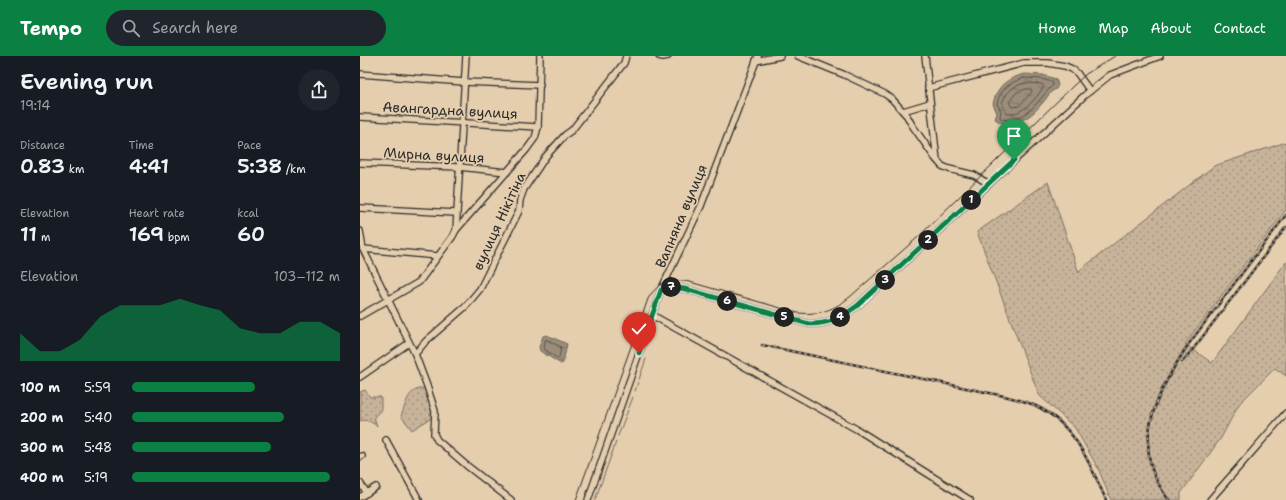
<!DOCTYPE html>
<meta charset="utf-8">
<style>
body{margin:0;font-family:"Shantell Sans",sans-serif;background:#20242c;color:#f1f3f6;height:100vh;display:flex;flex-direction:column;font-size:15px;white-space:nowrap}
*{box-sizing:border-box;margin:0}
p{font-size:13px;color:#9ea1a6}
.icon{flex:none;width:22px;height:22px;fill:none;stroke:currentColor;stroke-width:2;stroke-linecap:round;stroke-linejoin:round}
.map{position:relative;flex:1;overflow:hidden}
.sheet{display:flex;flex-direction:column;background:#171b24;width:360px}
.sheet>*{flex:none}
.pin{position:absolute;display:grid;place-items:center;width:34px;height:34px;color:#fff;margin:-41px -17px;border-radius:50% 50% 50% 0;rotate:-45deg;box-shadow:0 0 4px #0007}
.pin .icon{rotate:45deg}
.km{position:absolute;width:20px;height:20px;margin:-10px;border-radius:50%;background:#222;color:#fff;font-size:11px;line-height:20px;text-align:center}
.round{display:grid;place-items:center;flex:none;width:42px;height:42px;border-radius:21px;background:#20242c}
.overview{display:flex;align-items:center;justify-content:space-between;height:68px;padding:0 20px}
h1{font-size:22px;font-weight:600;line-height:30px}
.figures{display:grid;grid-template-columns:repeat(3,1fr);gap:6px;height:68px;padding:4px 20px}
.figures div{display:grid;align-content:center}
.figures b{font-size:20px;font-weight:600}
.figures small{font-size:11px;font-weight:400}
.figures p{font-size:11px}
.chart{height:112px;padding:8px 20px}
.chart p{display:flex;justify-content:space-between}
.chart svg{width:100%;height:72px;margin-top:4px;fill:#0b8043;opacity:.7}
ul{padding:0 20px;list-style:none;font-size:13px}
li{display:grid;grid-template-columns:64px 48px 1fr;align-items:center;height:30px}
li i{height:10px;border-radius:5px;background:#0b8043}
header{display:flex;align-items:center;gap:24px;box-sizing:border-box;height:56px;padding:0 20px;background:#0b8043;color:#fff}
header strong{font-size:19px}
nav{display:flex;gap:22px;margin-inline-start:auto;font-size:14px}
.search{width:280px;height:36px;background:#20242c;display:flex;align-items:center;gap:10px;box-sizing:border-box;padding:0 14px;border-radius:22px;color:#9ea1a6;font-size:15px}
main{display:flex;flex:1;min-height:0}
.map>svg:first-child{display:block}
.grass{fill:url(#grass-dots);stroke:#796f62}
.water{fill:url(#water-ripples);stroke:#6e665a}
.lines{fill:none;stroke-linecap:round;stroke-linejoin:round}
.shore{stroke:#58524b;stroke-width:1}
.stream{stroke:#6e665a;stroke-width:1}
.minor-casing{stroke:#2b2b2b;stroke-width:8}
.minor{stroke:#e5ceae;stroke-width:5.5}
.tram{stroke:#2b2b2b;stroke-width:1}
.rail-casing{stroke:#2b2b2b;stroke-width:2.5}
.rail{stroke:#e5ceae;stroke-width:1;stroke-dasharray:3;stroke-linecap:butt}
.route-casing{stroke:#fff;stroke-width:8}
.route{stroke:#0b8043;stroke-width:5}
.labels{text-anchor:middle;stroke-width:3.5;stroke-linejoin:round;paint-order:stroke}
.street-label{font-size:14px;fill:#2b2b2b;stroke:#e5ceae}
</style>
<header>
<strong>Tempo</strong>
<div class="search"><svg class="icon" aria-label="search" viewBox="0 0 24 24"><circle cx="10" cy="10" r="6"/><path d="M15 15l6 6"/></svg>Search here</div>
<nav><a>Home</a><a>Map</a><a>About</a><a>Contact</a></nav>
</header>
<main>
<section class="sheet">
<div class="overview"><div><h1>Evening run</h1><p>19:14</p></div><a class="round"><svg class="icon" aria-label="share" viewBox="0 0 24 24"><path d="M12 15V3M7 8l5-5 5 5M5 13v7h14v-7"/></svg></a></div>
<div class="figures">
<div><p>Distance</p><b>0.83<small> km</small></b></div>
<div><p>Time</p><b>4:41</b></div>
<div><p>Pace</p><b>5:38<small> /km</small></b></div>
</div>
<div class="figures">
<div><p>Elevation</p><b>11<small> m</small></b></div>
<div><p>Heart rate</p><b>169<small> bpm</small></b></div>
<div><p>kcal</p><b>60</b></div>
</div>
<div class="chart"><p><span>Elevation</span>103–112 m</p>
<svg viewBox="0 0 160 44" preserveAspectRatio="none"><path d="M0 44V27L10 38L20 38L30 31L40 17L50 10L60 10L70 10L80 6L90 10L100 13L110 24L120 27L130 27L140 20L150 20L160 27V44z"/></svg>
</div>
<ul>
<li><b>100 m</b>5:59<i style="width:59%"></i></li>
<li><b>200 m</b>5:40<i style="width:73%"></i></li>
<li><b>300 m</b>5:48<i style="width:67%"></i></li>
<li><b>400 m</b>5:19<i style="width:95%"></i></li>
</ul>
</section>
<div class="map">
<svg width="926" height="444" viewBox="0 0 926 444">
<defs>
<pattern id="grass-dots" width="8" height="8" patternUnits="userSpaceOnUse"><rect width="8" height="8" fill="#c7b399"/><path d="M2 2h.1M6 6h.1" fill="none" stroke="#a2927d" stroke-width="1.8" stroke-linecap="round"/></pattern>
<pattern id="water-ripples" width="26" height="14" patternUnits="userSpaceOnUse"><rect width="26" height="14" fill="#9b8d7a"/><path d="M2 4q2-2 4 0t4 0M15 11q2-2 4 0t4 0" fill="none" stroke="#7f7364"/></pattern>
</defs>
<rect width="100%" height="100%" fill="#e5ceae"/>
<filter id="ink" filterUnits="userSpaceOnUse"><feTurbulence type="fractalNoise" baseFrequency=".025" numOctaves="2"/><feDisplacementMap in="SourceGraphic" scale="8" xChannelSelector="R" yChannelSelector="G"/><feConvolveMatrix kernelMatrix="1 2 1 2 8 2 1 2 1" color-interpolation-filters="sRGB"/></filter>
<g filter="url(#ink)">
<g class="grass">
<polygon points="926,86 926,154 825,288 852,307 926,206 926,320 915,312 879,348 861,382 821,437 821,444 751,444 738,412 715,372 679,339 617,176 688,126 719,217 720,214 854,110"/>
<path d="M65,332L73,361L52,374L41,360C47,346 47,333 65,332Z"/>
<path d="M5,334L10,341H21V354L14,361L17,370C11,366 7,363 0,365V336Z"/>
</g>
<g class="water">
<path d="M664,18L683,19L696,23L698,29L696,33C691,35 689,39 685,44C676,55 668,64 653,67C646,68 641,68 635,63L637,57L633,48C637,30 646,23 664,18Z"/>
<polygon points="187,279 207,288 203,307 201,308 180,295 179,291 183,280"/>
</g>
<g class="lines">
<g class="shore">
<path d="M664,22L682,23L692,26L693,29C678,43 667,68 641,63L640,61L641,55L637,48C640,33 650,26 664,22Z"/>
<path d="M665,27L682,28L684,30C675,44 664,58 647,58L642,47C647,35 653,30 665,27Z"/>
<polygon points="666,33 671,33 672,36 659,50 652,51 649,46 656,37"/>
<polygon points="187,284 201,291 199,302 197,302 184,293 185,285"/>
</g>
<g class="stream">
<polyline points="275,335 286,303"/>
<polyline points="258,380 273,341"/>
<polyline points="235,444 256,386"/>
</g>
<g class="minor-casing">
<g id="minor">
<polyline points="299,0 303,1 308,0"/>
<polyline points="438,0 485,19 525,38 532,43 547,60 552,69 575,102 582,110 589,113 614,119 629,128"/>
<polyline points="565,0 577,104"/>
<polyline points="396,5 420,0"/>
<polyline points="0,18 104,26 180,29"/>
<polyline points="568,32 664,7 688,7 705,10 712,13 717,17 730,35"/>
<polyline points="543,55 570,47"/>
<polyline points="0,61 178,71"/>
<polyline points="0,107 99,111 147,116"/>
<polyline points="0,152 96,157"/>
<polyline points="96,174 167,93 175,82 178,71 180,0"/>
<polyline points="0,175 3,193 55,298 67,330 75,355 74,378 77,384 106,409 151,444"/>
<polyline points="3,193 78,200"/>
<path d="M301,234L312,231L325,233L449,268C470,268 480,262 497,250L725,39L750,19L800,0"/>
<polyline points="292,259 498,374 610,444"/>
<polyline points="0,260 59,226 93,180 96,174 106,0"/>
<polyline points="55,298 66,285 105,251 120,233 159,155 160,144 164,133 186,100 205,79 212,74 264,7 266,0"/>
<polyline points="0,321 49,287"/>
<polyline points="26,384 59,444"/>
<polyline points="0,401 2,400"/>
<polyline points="0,427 7,437"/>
<polyline points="0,441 16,431"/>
<polyline points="228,444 301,234 341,150 398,0"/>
<polyline points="850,444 926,357"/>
</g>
</g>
<use href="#minor" class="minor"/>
<path class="tram" d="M216,444L288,243C298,225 312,223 330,226L438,257C460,259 474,254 491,240L557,182L714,29L726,18L755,0"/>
<g class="rail-casing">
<g id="rail">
<path d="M402,289L644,340C655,343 666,345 676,350C715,368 730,408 746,444"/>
<polyline points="822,306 834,292 926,171"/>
<path d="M809,444C803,437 799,429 795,421C775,375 803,327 828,289L926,159"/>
</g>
</g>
<use href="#rail" class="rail"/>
</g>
</g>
<g class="lines" filter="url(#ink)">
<g class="route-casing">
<path id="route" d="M279,297L301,234L312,231L325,233L449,268C470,268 480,262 497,250L654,104"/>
</g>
<use href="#route" class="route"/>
</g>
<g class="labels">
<g class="street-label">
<text transform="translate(90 54) rotate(3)" y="5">Авангардна вулиця</text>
<text transform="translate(74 99) rotate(3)" y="5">Мирна вулиця</text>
<text transform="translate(321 160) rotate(-67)" y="5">Вапняна вулиця</text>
<text transform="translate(139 165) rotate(-65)" y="5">вулиця Нікітіна</text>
</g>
</g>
</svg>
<div class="pin" style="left:654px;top:104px;background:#1e9e55"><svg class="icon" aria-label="arrive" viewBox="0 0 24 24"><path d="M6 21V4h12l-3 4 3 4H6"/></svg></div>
<div class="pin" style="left:279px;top:297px;background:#d93025"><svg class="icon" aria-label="check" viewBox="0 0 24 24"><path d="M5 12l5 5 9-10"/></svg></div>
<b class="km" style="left:611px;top:144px">1</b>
<b class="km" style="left:568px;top:184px">2</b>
<b class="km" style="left:525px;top:224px">3</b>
<b class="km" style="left:480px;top:261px">4</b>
<b class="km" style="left:424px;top:261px">5</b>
<b class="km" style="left:367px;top:245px">6</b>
<b class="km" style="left:311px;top:231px">7</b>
</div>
</main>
